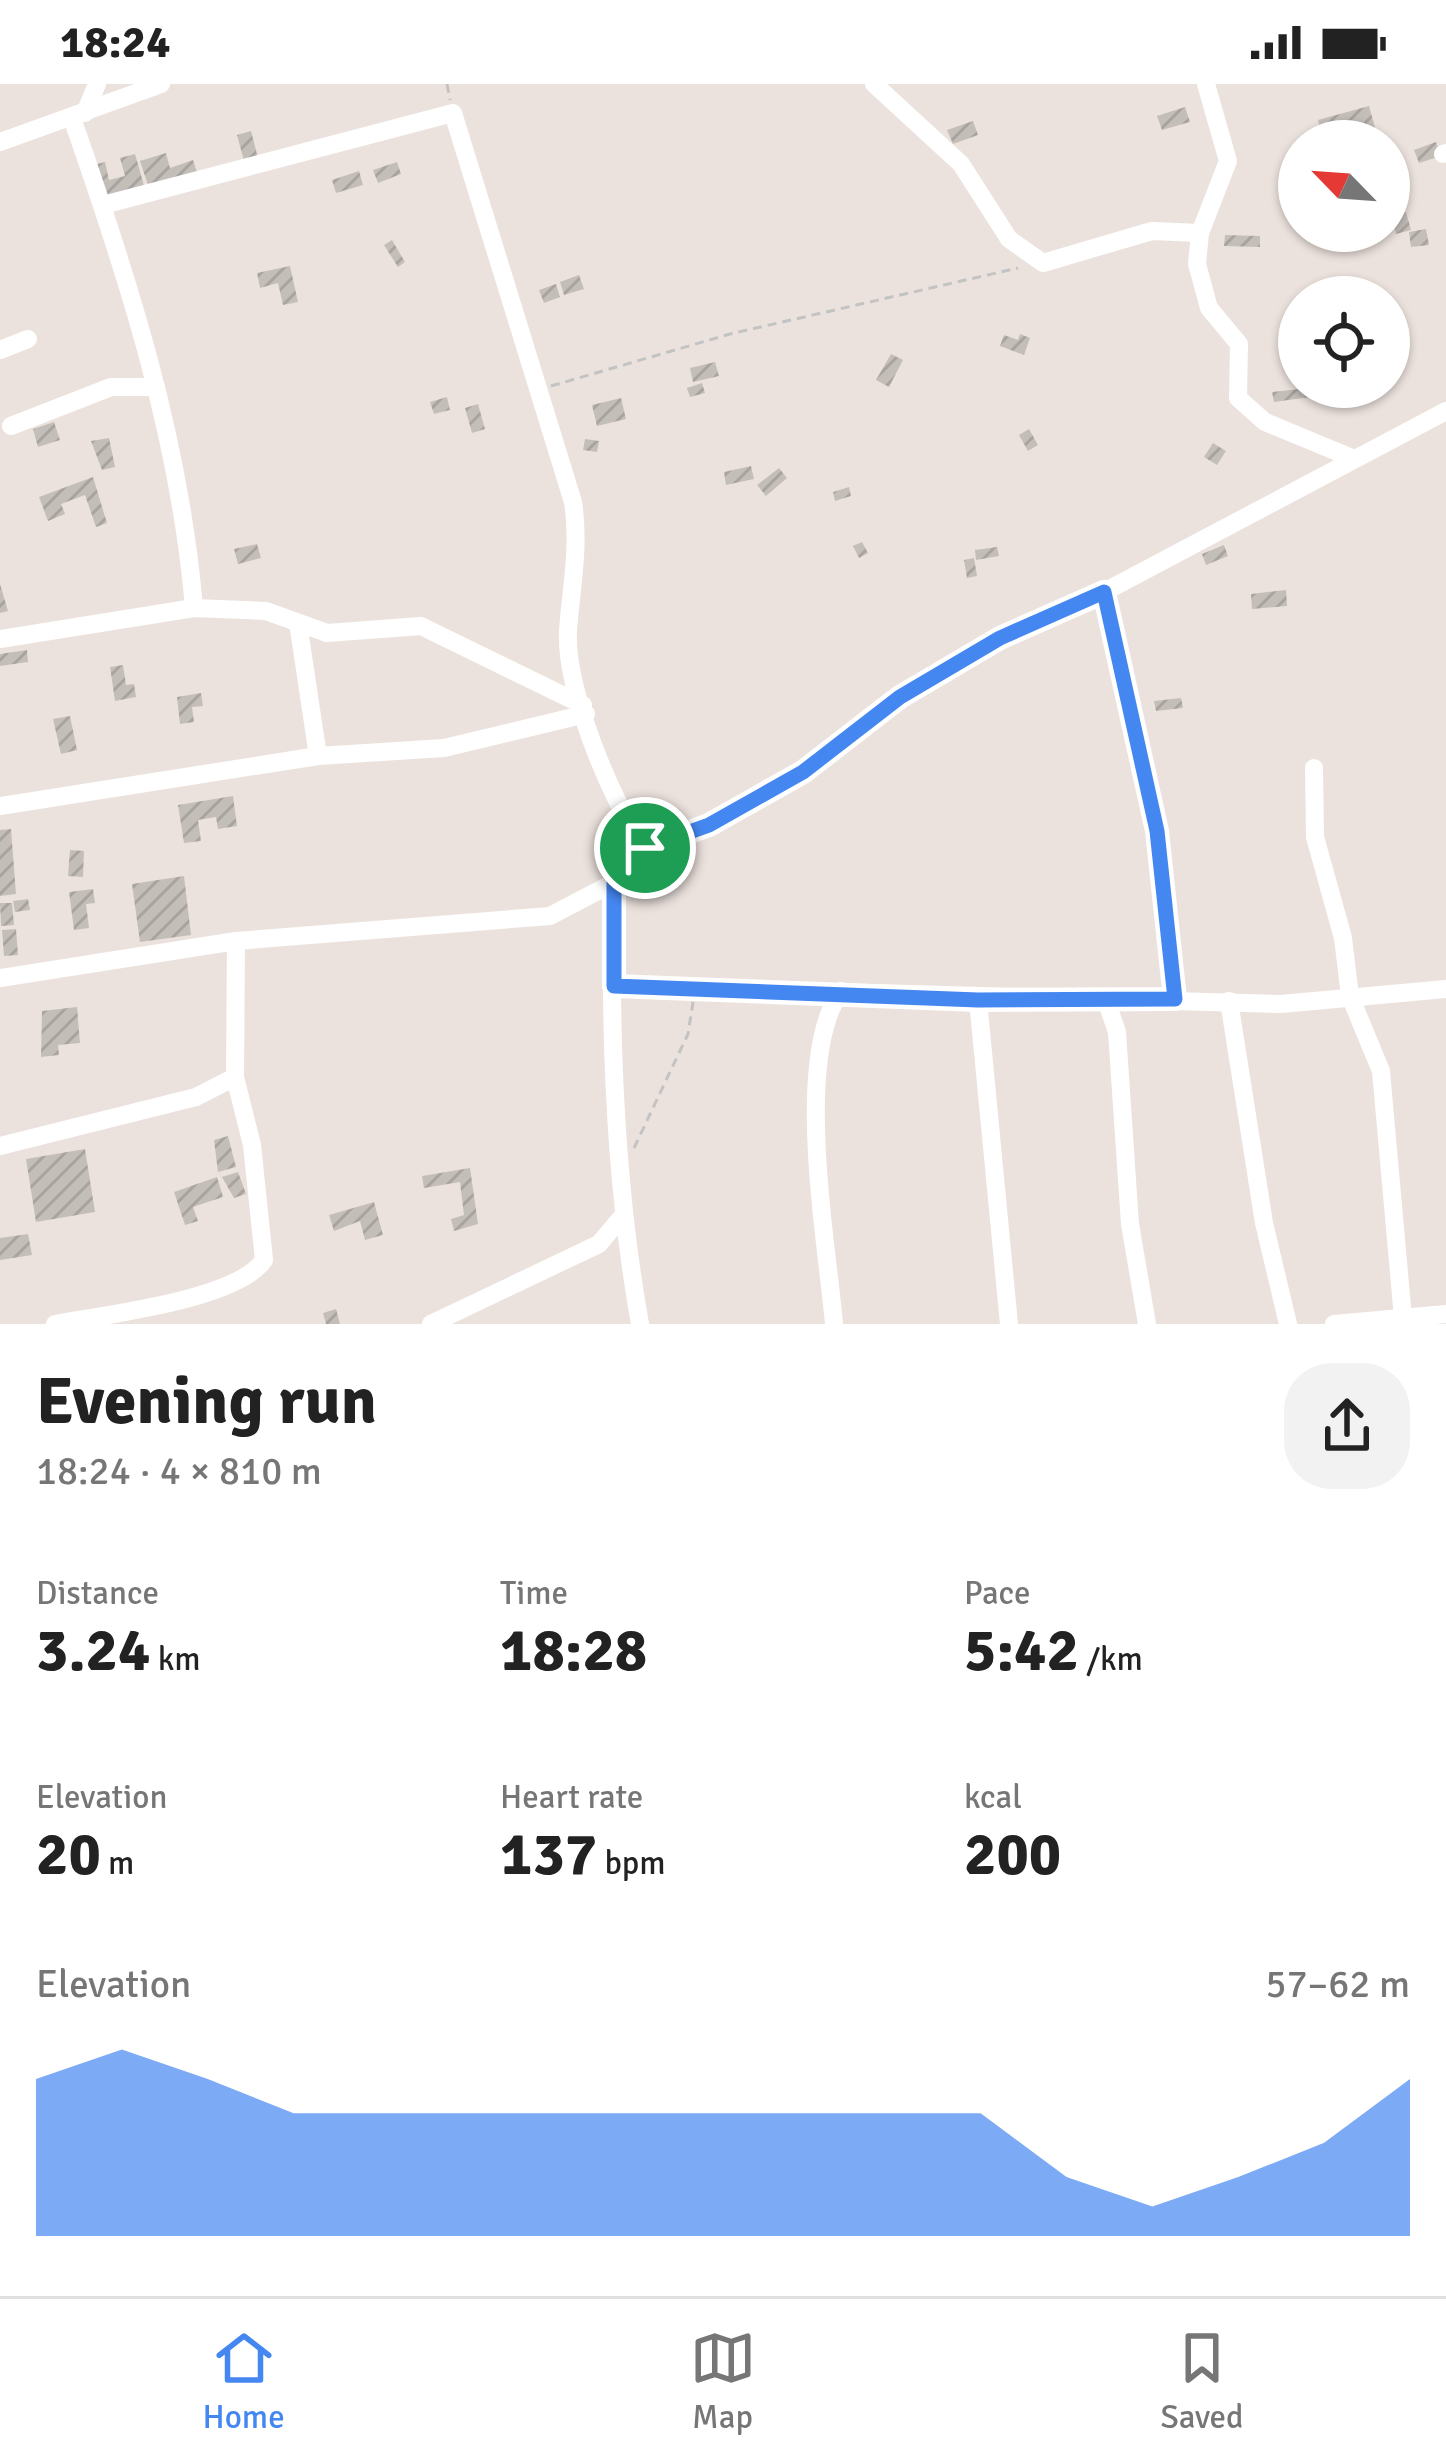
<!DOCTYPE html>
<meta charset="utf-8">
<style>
body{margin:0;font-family:Signika,sans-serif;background:#f2f2f2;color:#222;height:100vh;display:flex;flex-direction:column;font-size:45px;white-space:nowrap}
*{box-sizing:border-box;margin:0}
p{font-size:39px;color:#767676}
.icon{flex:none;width:66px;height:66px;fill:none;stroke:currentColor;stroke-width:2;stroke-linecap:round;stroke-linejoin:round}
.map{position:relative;height:1240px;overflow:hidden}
.drawer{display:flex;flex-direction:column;background:#fff;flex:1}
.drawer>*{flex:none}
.needle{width:78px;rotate:295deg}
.tools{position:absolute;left:1278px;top:36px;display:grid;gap:24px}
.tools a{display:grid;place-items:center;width:132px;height:132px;border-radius:50%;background:#fff;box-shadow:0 3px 9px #0004;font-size:60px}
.pin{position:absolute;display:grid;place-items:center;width:102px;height:102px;color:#fff;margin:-51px;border:6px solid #fff;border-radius:50%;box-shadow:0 3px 12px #0007}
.round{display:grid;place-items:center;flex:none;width:126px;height:126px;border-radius:48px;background:#f2f2f2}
.overview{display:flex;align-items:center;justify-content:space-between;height:204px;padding:0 36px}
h1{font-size:66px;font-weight:800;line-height:90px}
.figures{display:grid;grid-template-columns:repeat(3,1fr);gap:18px;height:204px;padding:12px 36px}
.figures div{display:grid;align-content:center}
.figures b{font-size:60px;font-weight:800}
.figures small{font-size:33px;font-weight:400}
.figures p{font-size:33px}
.chart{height:336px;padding:24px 36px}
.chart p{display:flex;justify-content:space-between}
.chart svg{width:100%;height:216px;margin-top:12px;fill:#4587f1;opacity:.7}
.status{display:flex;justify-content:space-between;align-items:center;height:84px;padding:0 60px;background:#fff;direction:ltr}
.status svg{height:33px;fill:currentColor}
.tabs{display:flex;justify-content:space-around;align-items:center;height:168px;border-top:3px solid #e0e0e0;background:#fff;font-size:33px;color:#767676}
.tabs a{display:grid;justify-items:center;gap:6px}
.tabs .selected{color:#4587f1}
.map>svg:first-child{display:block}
.building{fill:url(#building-hatch)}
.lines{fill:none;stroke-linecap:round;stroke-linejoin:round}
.path{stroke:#c3c3c3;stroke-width:3;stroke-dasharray:9 6;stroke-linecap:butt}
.minor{stroke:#fff;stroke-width:18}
.route-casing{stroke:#fff;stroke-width:24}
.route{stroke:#4587f1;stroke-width:15}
</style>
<div class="status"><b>18:24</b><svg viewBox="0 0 49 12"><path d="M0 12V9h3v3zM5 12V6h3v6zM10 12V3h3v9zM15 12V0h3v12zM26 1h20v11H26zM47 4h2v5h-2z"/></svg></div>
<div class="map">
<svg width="1446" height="1240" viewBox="0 0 1446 1240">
<defs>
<pattern id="building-hatch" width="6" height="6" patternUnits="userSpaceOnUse" patternTransform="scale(3)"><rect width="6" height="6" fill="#c4beb9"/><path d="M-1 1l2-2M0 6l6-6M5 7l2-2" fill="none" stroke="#a9a39f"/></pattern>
</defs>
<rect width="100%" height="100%" fill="#ece2dd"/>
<g class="building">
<polygon points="1369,22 1376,47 1361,51 1358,39 1321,49 1318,36"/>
<polygon points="1185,23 1190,38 1162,46 1157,32"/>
<polygon points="973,37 978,51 953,60 947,46"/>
<polygon points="251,47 258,74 244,77 237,51"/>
<polygon points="1436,58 1441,72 1419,79 1414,66"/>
<polygon points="166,69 170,84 193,76 198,91 150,107 140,77"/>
<polygon points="135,70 145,105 102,116 93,81 105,78 109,96 125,92 120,74"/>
<polygon points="397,78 401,90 378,99 373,86"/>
<polygon points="359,87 363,101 336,109 332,96"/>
<polygon points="1406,128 1411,146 1396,150 1392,131"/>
<polygon points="1426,145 1429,161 1411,163 1409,148"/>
<polygon points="1225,151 1260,152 1260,163 1224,162"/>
<polygon points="392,156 405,178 398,183 384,161"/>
<polygon points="290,182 298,218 283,221 278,199 260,204 257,189"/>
<polygon points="579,191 584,205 564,211 560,198"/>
<polygon points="556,200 560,213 544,219 539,206"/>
<polygon points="1020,250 1030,254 1024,271 1000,262 1004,251 1018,256"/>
<polygon points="891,270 903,276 889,303 876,296"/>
<polygon points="715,278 719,292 693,298 690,284"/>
<polygon points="702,299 705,309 690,313 687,304"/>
<polygon points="1340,303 1368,303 1368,304 1343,312"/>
<polygon points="1309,304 1310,313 1274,318 1272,308"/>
<polygon points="447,313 450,326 434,330 430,318"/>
<polygon points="621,314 626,335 597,342 592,321"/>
<polygon points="478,320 485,345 472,349 465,324"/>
<polygon points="54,338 60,356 38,363 33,345"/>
<polygon points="1029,345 1038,361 1028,367 1019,351"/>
<polygon points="109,354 115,383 102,386 91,357"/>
<polygon points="585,355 599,357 597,368 583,366"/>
<polygon points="1213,359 1226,367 1217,381 1204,373"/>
<polygon points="751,382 754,395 726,401 724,388"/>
<polygon points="779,384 787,394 766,412 757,401"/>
<polygon points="93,393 107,439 96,443 85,411 61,420 65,430 48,437 39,413"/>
<polygon points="849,403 851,412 835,417 833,408"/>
<polygon points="862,458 868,469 859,474 853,462"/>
<polygon points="257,460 261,474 238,480 234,465"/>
<polygon points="1224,461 1228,472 1206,481 1202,470"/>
<polygon points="997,463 999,472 976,476 975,466"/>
<polygon points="974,474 977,492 967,494 964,476"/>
<polygon points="0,500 8,527 0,529"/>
<polygon points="1286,506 1287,522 1252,525 1251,510"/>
<polygon points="27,566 28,578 0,582 0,570"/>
<polygon points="123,581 126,601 134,600 136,613 115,617 110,583"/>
<polygon points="201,609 203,622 192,623 194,638 180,640 177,613"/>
<polygon points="1181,614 1183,624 1156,627 1154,617"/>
<polygon points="70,632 77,666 61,670 53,635"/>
<polygon points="233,712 237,742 218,745 216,733 198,736 201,757 184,759 178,721"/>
<polygon points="11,745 16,810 0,812 0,746"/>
<polygon points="70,766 84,767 83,793 68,792"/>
<polygon points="184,792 191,851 140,858 132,800"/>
<polygon points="93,805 95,819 86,820 89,844 74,846 69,808"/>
<polygon points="28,815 30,826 15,828 13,817"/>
<polygon points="0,819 12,819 14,841 1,842"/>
<polygon points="16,845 18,871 4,872 2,846"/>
<polygon points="77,923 80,959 58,961 59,971 41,973 42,927"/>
<polygon points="228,1052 236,1083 218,1088 214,1056"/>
<polygon points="85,1065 95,1128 36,1138 26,1075"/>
<polygon points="470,1084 478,1140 454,1147 451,1135 464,1131 460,1098 424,1104 422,1092"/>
<polygon points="238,1088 246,1110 234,1114 222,1093"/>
<polygon points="217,1093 223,1113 193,1123 198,1137 185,1141 174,1108"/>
<polygon points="374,1118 383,1151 365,1156 360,1137 334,1147 329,1131"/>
<polygon points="28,1150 32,1171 0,1176 0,1154"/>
<polygon points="336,1225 340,1240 326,1240 323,1229"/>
</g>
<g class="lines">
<g class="path">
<polyline points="447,0 450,16"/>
<polyline points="551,302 730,250 1018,184"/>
<polyline points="634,1064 688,950 693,918"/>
</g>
<g class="minor">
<polyline points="874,0 961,80 1009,155 1043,179 1152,147 1200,149"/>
<polyline points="1206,0 1228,77 1200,149 1197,180 1209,224 1239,260 1238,314 1265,338 1352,374"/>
<polyline points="85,29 97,0"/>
<path d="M72,34C128,194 180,355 194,524"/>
<polyline points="0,58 161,0"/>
<polyline points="1443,70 1446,69"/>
<path d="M103,121L453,29L573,418C580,463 571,503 568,547C565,605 612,719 645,765"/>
<polyline points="0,266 28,255"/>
<polyline points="11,342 111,303 156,303"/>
<polyline points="1104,508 1157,747 1175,915"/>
<polyline points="298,539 318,672"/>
<polyline points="0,555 194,524 266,527 327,549 421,542 583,621"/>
<polyline points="1314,684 1315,753 1343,854 1350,912 1381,987 1403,1234"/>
<polyline points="0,722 318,672 444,664 586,630"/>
<path d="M613,799C609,947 614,1095 640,1240"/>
<polyline points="0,894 236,857 550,832 613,799 645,765 709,741 803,688 900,613 1000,554 1104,508 1446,327"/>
<polyline points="614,902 1281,920 1446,905"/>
<polyline points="978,916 1009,1240"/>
<polyline points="1106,916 1117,948 1130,1140 1147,1240"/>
<polyline points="1229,917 1264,1139 1288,1240"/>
<polyline points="0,1062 196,1013 235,993"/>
<path d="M55,1240C103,1231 237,1216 264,1176L252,1061L235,993L236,857"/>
<polyline points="431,1240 599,1160 621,1134"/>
<path d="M834,1240C827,1158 793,974 841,907"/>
<polyline points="1334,1240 1446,1230"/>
</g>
</g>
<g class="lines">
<g class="route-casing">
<polygon id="route" points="1104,508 1157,747 1175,915 978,916 614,902 614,799 645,764 709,741 803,688 900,613 1000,554"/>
</g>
<use href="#route" class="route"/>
</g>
</svg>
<div class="tools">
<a><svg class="needle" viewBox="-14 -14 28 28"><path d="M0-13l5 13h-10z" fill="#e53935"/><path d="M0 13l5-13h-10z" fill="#767676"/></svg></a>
<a><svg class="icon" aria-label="locate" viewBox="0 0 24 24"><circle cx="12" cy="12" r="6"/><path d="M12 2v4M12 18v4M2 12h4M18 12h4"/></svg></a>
</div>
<div class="pin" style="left:645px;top:764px;background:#1e9e55"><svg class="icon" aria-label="arrive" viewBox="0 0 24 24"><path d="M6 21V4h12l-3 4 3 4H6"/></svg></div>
</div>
<section class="drawer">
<div class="overview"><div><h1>Evening run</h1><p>18:24 · 4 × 810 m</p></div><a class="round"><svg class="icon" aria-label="share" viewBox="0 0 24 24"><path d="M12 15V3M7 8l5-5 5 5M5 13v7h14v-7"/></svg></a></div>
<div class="figures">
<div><p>Distance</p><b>3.24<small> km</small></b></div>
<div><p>Time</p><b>18:28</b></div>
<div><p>Pace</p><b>5:42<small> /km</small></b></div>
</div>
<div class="figures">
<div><p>Elevation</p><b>20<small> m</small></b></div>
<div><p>Heart rate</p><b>137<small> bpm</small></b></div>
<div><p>kcal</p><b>200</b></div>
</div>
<div class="chart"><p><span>Elevation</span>57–62 m</p>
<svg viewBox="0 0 160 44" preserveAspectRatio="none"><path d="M0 44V12L10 6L20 12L30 19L40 19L50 19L60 19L70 19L80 19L90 19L100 19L110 19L120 32L130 38L140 32L150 25L160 12V44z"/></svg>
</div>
</section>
<nav class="tabs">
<a class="selected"><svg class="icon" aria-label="home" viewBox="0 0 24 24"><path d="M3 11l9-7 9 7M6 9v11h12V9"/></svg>Home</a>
<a><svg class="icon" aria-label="map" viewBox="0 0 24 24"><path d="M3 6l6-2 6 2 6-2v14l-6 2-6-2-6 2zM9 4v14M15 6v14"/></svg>Map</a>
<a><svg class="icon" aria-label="saved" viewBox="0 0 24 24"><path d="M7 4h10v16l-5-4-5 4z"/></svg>Saved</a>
</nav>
